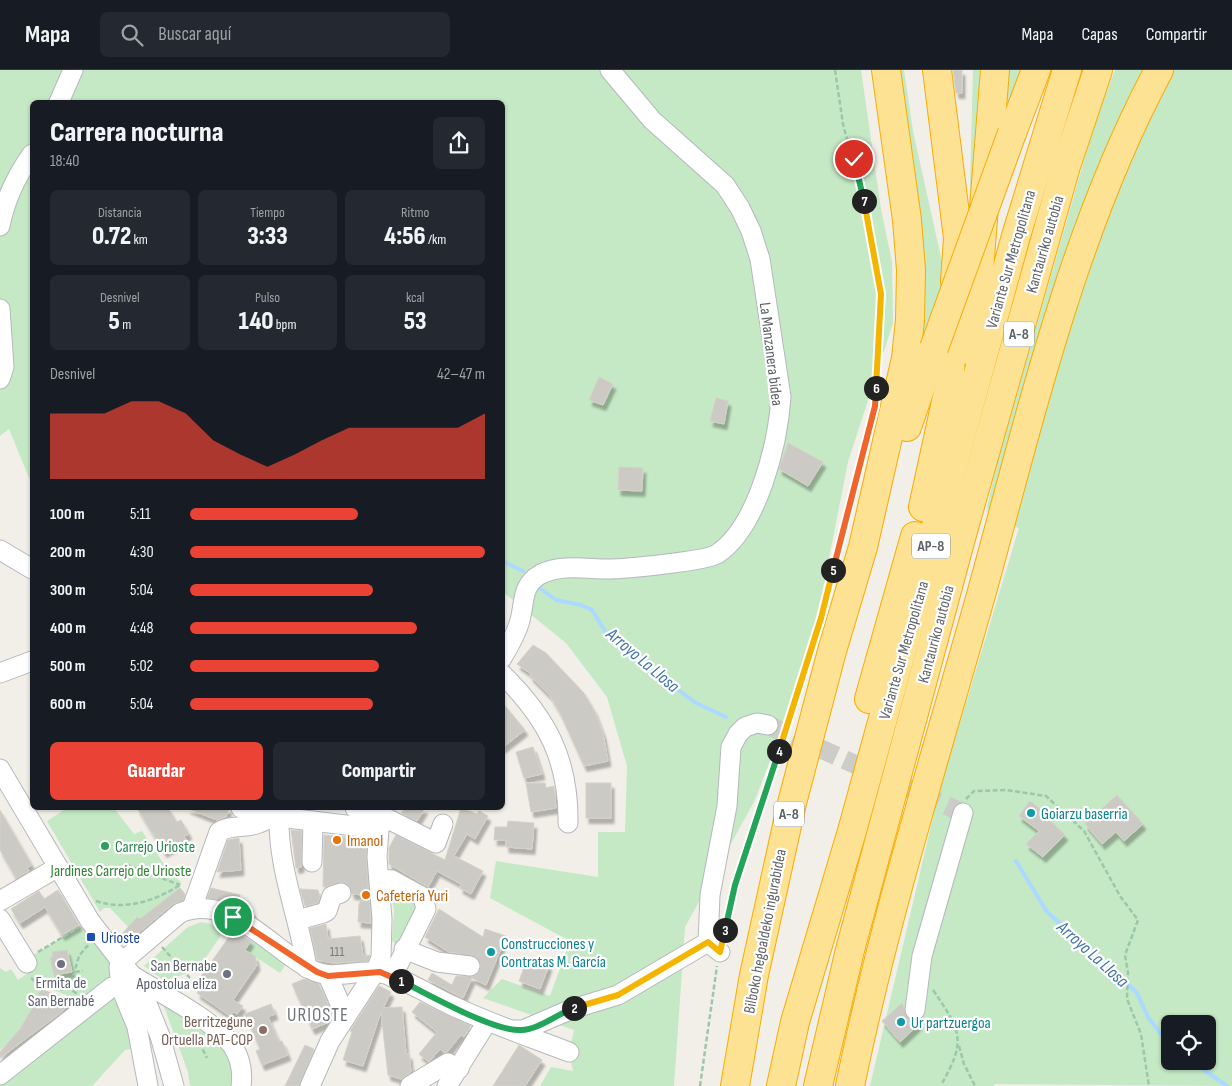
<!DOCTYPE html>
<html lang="es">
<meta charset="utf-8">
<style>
body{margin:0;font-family:"Sofia Sans Condensed",sans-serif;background:#242831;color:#f1f3f6;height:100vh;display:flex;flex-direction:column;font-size:19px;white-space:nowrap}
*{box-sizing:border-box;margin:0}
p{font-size:16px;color:#9ea1a6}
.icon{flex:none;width:28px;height:28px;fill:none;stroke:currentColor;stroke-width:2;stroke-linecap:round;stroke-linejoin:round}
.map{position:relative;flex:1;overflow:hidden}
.drawer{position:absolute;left:30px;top:30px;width:475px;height:710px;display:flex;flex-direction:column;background:#171b24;border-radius:8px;box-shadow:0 1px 4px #0004}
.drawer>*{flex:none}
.tools{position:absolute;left:1161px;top:945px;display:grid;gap:10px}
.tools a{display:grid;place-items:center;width:55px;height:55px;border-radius:8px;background:#171b24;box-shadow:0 1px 4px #0004;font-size:25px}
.pin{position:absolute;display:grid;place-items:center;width:42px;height:42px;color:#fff;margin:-21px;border:2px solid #fff;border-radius:50%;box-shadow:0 1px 5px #0007}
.km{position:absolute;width:25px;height:25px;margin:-12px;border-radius:50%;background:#222;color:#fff;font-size:14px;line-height:25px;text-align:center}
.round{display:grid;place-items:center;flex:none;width:52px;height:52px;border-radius:8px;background:#242831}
.headline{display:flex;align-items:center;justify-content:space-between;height:85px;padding:0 20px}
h1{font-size:28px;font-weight:800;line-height:38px}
.metrics{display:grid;grid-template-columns:repeat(3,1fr);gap:8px;height:85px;padding:5px 20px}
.metrics div{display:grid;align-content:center;border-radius:8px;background:#242831;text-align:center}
.metrics b{font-size:25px;font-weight:800}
.metrics small{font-size:14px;font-weight:400}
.metrics p{font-size:14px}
.chart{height:140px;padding:10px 20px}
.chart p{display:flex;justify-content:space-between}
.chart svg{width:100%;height:90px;margin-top:5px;fill:#ea4335;opacity:.7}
.cta{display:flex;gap:10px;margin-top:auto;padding:10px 20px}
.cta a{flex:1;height:58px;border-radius:8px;background:#ea4335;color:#fff;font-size:20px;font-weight:800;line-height:58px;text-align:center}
.cta a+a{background:#242831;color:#f1f3f6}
ul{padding:0 20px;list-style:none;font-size:16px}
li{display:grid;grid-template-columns:80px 60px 1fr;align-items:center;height:38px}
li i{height:12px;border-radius:6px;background:#ea4335}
header{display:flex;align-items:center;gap:30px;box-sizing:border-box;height:70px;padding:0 25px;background:#171b24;border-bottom:1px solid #363941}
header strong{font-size:24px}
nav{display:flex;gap:28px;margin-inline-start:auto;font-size:18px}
.search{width:350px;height:45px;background:#242831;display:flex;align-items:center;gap:12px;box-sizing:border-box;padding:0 18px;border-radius:8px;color:#9ea1a6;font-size:19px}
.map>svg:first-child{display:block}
.green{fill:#c5e8c5;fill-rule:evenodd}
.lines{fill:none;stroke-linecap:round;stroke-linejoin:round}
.stream{stroke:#aadaff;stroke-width:4}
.building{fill:#cccac5;stroke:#d6d1c6;filter:url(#shadow)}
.minor-tunnel{stroke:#ccccc8;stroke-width:19;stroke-dasharray:19 9;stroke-linecap:butt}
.minor-casing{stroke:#b5b8bc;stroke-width:21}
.highway-casing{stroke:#f9ab00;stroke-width:30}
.path{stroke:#9cc7a9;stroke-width:2.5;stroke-dasharray:5 2.5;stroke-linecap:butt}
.minor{stroke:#fff;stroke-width:19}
.highway{stroke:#fde293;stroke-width:28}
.highway-bridge-casing{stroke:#f9ab00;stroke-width:30;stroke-linecap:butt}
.highway-bridge{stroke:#fde293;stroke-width:28}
.split-1-casing{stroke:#fff;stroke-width:10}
.split-2-casing{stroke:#fff;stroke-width:10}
.split-3-casing{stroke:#fff;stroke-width:10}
.split-4-casing{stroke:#fff;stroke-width:10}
.split-5-casing{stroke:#fff;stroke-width:10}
.split-6-casing{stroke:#fff;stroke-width:10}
.split-7-casing{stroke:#fff;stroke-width:10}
.split-8-casing{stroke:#fff;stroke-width:10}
.split-1{stroke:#f0652b;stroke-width:6}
.split-2{stroke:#22a559;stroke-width:6}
.split-3{stroke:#f5b400;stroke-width:6}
.split-4{stroke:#22a559;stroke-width:6}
.split-5{stroke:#f5b400;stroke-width:6}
.split-6{stroke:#f0652b;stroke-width:6}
.split-7{stroke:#f5b400;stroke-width:6}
.split-8{stroke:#22a559;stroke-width:6}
.culture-dot{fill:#0f9aa8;stroke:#fff;stroke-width:2}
.food-dot{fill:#e8710a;stroke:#fff;stroke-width:2}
.leisure-dot{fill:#2e9e5b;stroke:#fff;stroke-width:2}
.transit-dot{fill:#1a4fb4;stroke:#fff;stroke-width:2}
.worship-dot{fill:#6b7280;stroke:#fff;stroke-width:2}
.education-dot{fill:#8d6e63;stroke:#fff;stroke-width:2}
.labels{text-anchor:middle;stroke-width:4.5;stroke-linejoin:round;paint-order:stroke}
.number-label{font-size:14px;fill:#7a7d7f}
.shield{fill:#fff;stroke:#8f9295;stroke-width:1}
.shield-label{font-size:15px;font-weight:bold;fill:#5f6368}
.street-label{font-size:16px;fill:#5f6368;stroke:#fff}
.culture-label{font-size:16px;fill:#0d838f;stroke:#fff;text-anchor:start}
.food-label{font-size:16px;fill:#c56008;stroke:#fff;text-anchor:start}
.leisure-label{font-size:16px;fill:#27864d;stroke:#fff;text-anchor:start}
.park-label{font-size:16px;fill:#348238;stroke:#fff}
.transit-label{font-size:16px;fill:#164399;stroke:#fff;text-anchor:start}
.worship-label{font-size:16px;fill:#5b616d;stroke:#fff;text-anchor:end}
.education-label{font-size:16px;fill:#785e54;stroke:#fff;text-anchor:end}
.water-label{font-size:18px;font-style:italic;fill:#4174aa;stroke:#fff}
.quarter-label{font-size:19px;letter-spacing:1px;fill:#70757a;stroke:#fff}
</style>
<header>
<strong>Mapa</strong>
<div class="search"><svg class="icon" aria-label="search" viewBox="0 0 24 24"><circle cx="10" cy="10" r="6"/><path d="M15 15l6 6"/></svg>Buscar aquí</div>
<nav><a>Mapa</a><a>Capas</a><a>Compartir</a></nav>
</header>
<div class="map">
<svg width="1232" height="1016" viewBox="0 0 1232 1016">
<defs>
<filter id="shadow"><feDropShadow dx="3" dy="5.5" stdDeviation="1" flood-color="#0004"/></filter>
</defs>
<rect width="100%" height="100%" fill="#f1efe8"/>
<g class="green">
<polygon points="0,0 861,0 881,139 892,192 893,253 848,392 809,589 755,730 685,857 674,1016 540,1016 551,997 573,1001 569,982 574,960 483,928 502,909 550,926 570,871 490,828 496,791 598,807 598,762 625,762 627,696 607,627 566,573 503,522 502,32 32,32 32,415 9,359 0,366"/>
<polygon points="894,0 904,0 913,61 942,192 943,222 910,314"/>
<polygon points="973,0 987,0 969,153"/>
<polygon points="1003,0 1026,0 997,82"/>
<path d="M1115,0H1232V1016L995,1014L994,1016H870L939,722L1019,458L989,450L987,437L996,398L1095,52ZM1170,954H1208V991H1170Z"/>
<polygon points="67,738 114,738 134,764 142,761 169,802 181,812 180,818 140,850 136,847 128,857 110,838 104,838 100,842 47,751"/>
<polygon points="397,820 418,831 420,839 399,875 392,871 394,840 391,822"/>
<path d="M90,851L106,881L119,911L76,945L66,925L34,913L42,917C32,939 21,965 0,980V898L6,902L11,899L18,910L28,903L25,890Z"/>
<polygon points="202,852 226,858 198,899 165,911 144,896 188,857"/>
<polygon points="254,867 289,890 280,903 245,880"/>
<polygon points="118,920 139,977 125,980 92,1016 0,1016 0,1013"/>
<polygon points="162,931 193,949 227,980 236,1016 190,1016 188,1002"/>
</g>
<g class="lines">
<g class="stream">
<polyline points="502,491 523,501"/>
<polyline points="538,517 556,530 581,535 592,540 605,561 634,579 648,598 696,633 726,647"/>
<polyline points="1016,791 1047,842 1078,869 1101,894 1115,902 1137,923 1148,947 1170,976"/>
<polyline points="1191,991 1227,1016"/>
</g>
</g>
<g class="building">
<polygon points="953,0 962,0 962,23 956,23"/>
<polygon points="599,307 613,314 603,335 589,330"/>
<polygon points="716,328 728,331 724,354 710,351"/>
<polygon points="788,373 823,392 808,416 779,399"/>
<polygon points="619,397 643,398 642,421 618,420"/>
<polygon points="533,575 546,583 584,623 594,640 603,664 608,691 584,696 560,643 550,626 530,606 531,604 517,594"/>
<polygon points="502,632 525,660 502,678"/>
<polygon points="533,677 542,704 524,708 516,682"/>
<polygon points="526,713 545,713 546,718 554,716 556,738 531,742"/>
<rect x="586" y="713" width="25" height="35"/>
<polygon points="1117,725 1143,754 1124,771 1116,762 1102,774 1085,754"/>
<polygon points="1030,731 1043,741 1042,743 1065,765 1043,787 1026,774 1039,761 1019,746"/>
<polygon points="137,738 168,738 177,752 181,750 189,764 184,766 186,770 164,782"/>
<polygon points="187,738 229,738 226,747 217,750"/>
<polygon points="405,738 425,738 417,751 401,743"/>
<polygon points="461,738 477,744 479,741 488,746 475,769 467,764 454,786 483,801 471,824 460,818 461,814 437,801 428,817 389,794 389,778 396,765 445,790"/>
<polygon points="0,740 32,795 27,798 29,801 16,808 0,780"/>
<polygon points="508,751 534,753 532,779 506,777 506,770 494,770 495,757 507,757"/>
<polygon points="291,760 302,761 301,797 296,798"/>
<polygon points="324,765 367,769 366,788 371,853 358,852 359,834 364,825 352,824 349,815 343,812 323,817"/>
<polygon points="239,768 241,800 217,802 228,770"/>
<polygon points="180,818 185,824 183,831 173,834 130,870 122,864 137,847 140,849"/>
<polygon points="211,818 240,825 239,829 257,848 236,836 207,828"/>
<polygon points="300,819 318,820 320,827 318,833 305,836"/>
<polygon points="58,820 79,855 62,865 45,837 20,853 11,839 39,821 44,829"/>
<polygon points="439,839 483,867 485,859 506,866 486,915 472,908 463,928 428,910 432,903 452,915 456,906 474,906 481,898 476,887 449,882 425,867"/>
<polygon points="326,854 328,869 360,866 363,886 370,885 368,891 333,893 317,890 310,858"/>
<polygon points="234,860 251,871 245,880 255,886 257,895 233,930 243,936 237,944 234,942 230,946 197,923 202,915 197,912"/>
<polygon points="67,880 72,902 54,905 50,887 53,887 52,882"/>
<polygon points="528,887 549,895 540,919 519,911"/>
<polygon points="304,909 319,914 333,946 329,952 312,959 292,914"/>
<polygon points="379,916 391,922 383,938 402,937 406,984 409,984 411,1002 401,1009 388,1005 381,942 363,996 343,990 352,962 350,961"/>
<polygon points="41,919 69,930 63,941 0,988 0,982 20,959 33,937"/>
<polygon points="420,932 471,956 464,967 461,965 447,982 444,983 440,979 429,992 419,984 437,962 412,942"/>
<polygon points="902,933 908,949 920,953 900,972 882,951"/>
<polygon points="271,934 275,944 268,947 279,972 282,971 288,985 262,995 256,981 260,979 245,944"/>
<polygon points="305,975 314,979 299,1016 285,1016"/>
<polygon points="519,975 542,990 525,1016 493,1016"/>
</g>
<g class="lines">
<polyline class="minor-tunnel" points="768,655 963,743"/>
<g class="minor-casing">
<g id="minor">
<polyline points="59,32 73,0"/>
<path d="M0,156C5,130 17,105 32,84"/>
<polyline points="0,239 4,297 0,309"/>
<polyline points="0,480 32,499"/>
<path d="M502,588C509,576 517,563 520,550C525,532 521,515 541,504C561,494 587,499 608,499C624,499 707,491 717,484C758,457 778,373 781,327L760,189L751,161L740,138L725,115L652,50L610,0"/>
<polyline points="0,603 32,591"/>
<path d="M502,604C547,648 569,690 568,753"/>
<polyline points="0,699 90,851 130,903 146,931 160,966 174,1016"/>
<polyline points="241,738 266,749"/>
<polyline points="355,738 387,751"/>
<path d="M279,747C278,799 299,847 307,898"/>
<polyline points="388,749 436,773 443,754"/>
<polyline points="312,792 313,751"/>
<polyline points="379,809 392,810 423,827 426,839 392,907"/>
<polyline points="0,831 58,797"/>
<path d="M192,838L219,762C231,754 246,759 259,753C266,750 270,748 279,747L379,759"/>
<polyline points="0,849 27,893"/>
<polyline points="298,850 323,843 327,841 332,826 341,823"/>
<polyline points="404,879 437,892 470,896"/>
<polyline points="720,882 708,872 710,825 727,736 731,677 738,664 745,657 757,653 768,655"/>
<path d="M122,892L180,843C228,822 272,879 310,899C333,912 357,898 381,903C404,908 431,926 453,936C491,954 530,967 569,982"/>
<polyline points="119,897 121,918 137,957 148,1016"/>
<path d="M133,906C162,924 212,949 232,975C240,987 243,1002 241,1016"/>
<polyline points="328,906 345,945"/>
<polyline points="915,940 922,886 963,743"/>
<polyline points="513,960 523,960 572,939 618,925 708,872"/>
<polyline points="0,1005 112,917"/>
<polyline points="310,1016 330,971 375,902 381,888 382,849 377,787 379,759"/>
<polyline points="410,1016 448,993 459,999"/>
<polyline points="447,1016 487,952"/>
</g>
</g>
<g class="highway-casing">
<g id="highway">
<polyline points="937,0 958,168 955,211"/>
<polyline points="1012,63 1036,0"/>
<polyline points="968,280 977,225 995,0"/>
<polyline points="907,357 934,278"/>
<polyline points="923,437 949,318 953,251"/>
<polyline points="869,629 915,466"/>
<polyline points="735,1016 754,905 792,733 832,581 863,477 906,288 910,250 911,200 907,150 886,0"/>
<polyline points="781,1016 795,952 852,761 1016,166 1067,0"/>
<polyline points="818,1016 850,880 961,468 1066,96 1098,0"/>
<path d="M850,1016C884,850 935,688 981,525C1030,348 1072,163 1159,0"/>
</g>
</g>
<g class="path">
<polyline points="835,0 843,54 867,143 881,224 876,326"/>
<polyline points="830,513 857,406"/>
<polyline points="966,729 974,721 1006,720 1046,726 1084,761 1120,826 1138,850 1125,885 1128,903 1127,929 1141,964 1149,1016"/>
<polyline points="127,795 180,815"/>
<path d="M96,831C125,841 155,831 180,815"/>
<polyline points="725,862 735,815 805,600"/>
<polyline points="162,877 190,908"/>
<polyline points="38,882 78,858"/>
<polyline points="75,902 83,901"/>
<polyline points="31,908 35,911 64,920 73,907 79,886 87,876 90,878"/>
<polyline points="66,917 78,924"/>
<path d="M933,920C961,961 967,970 941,1015"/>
<polyline points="201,965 200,974 207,988"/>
<polyline points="959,976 964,994 975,1016"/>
<polyline points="700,1016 717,896"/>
</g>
<use href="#minor" class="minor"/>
<use href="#highway" class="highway"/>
<g class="highway-bridge-casing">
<polyline id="highway-bridge" points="934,278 1012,63"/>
</g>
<use href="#highway-bridge" class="highway-bridge"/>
</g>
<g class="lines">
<g class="split-1-casing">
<polyline id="split-1" points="233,847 317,902 328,906 380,902 401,911"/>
</g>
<g class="split-2-casing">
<path id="split-2" d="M401,911C428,924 494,962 521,960C540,959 557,944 574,938"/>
</g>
<g class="split-3-casing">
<polyline id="split-3" points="574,938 618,925 708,872 720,882 725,860"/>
</g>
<g class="split-4-casing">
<polyline id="split-4" points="725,860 735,815 779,681"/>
</g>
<g class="split-5-casing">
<polyline id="split-5" points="779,681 821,548 833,500"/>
</g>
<g class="split-6-casing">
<polyline id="split-6" points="833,500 875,336 876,318"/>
</g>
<g class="split-7-casing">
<polyline id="split-7" points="864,131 881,224 876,318"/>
</g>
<g class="split-8-casing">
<polyline id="split-8" points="854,89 864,131"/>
</g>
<use href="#split-1" class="split-1"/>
<use href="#split-2" class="split-2"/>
<use href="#split-3" class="split-3"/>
<use href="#split-4" class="split-4"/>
<use href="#split-5" class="split-5"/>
<use href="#split-6" class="split-6"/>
<use href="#split-7" class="split-7"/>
<use href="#split-8" class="split-8"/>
</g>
<g class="culture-dot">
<circle cx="1031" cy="743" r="5"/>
<circle cx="491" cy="882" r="5"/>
<circle cx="901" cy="952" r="5"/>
</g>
<g class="food-dot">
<circle cx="337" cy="770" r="5"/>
<circle cx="366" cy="825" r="5"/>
</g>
<circle class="leisure-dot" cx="105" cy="776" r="5"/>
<rect class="transit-dot" x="86" y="862" width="10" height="10" rx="2.5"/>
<g class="worship-dot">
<circle cx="61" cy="894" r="5"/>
<circle cx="227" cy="904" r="5"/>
</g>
<circle class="education-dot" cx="263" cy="960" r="5"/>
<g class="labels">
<g class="number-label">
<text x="337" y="886">111</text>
</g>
<g class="shield">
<rect x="1004" y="251.5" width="30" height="25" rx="4"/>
<rect x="912" y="463.5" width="38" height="25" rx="4"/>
<rect x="774" y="731.5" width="30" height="25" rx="4"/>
</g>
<g class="shield-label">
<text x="1019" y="269">A-8</text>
<text x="931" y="481">AP-8</text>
<text x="789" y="749">A-8</text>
</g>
<g class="street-label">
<text transform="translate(1044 174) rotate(-74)" y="6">Kantauriko autobia</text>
<text transform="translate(1010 189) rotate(-74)" y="6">Variante Sur Metropolitana</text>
<text transform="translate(772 284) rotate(83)" y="6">La Manzanera bidea</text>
<text transform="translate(935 564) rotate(-75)" y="6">Kantauriko autobia</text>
<text transform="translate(903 580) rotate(-74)" y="6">Variante Sur Metropolitana</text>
<text transform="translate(764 861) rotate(-79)" y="6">Bilboko hegoaldeko ingurabidea</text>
</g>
<g class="culture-label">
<text x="1041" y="749">Goiarzu baserria</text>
<text x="501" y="879">Construcciones y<tspan x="501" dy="18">Contratas M. García</tspan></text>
<text x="911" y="958">Ur partzuergoa</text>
</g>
<g class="food-label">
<text x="347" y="776">Imanol</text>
<text x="376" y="831">Cafetería Yuri</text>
</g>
<g class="leisure-label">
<text x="115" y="782">Carrejo Urioste</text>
</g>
<g class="park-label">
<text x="121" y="806">Jardines Carrejo de Urioste</text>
</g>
<g class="transit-label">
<text x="101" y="873">Urioste</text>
</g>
<g class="worship-label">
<text x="217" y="901">San Bernabe<tspan x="217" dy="18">Apostolua eliza</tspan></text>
<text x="61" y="918" text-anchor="middle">Ermita de<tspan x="61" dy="18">San Bernabé</tspan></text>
</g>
<g class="education-label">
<text x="253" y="957">Berritzegune<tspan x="253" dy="18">Ortuella PAT-COP</tspan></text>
</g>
<g class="water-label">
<text transform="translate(643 590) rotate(40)" y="6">Arroyo La Llosa</text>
<text transform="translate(1093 884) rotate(42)" y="6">Arroyo La Llosa</text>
</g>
<g class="quarter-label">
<text x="318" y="951">URIOSTE</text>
</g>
</g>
</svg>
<div class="tools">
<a><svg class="icon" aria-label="locate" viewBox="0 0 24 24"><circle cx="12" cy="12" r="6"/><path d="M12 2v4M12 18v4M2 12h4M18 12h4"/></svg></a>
</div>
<div class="pin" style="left:233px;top:847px;background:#1e9e55"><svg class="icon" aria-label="arrive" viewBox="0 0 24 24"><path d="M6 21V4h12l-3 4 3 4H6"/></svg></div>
<div class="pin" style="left:854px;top:89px;background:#d93025"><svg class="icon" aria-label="check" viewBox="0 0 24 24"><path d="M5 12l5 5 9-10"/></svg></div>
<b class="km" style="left:401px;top:911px">1</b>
<b class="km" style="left:574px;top:938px">2</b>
<b class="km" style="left:725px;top:860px">3</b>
<b class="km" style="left:779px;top:681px">4</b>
<b class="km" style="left:833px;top:500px">5</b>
<b class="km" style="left:876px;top:318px">6</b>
<b class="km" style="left:864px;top:131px">7</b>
<section class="drawer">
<div class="headline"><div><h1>Carrera nocturna</h1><p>18:40</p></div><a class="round"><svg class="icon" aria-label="share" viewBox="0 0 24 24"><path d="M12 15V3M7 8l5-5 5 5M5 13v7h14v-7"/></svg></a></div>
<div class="metrics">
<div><p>Distancia</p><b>0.72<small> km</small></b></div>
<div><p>Tiempo</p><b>3:33</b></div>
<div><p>Ritmo</p><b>4:56<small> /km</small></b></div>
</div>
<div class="metrics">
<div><p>Desnivel</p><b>5<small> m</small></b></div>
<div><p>Pulso</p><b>140<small> bpm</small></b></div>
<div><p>kcal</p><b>53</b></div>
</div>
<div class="chart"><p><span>Desnivel</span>42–47 m</p>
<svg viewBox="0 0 160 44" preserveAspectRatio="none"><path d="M0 44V12L10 12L20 12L30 6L40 6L50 12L60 25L70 32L80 38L90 32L100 25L110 19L120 19L130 19L140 19L150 19L160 12V44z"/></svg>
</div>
<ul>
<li><b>100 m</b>5:11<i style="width:57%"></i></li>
<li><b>200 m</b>4:30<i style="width:100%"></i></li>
<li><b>300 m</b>5:04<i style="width:62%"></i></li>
<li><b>400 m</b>4:48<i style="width:77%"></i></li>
<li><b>500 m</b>5:02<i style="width:64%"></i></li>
<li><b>600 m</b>5:04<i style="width:62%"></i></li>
</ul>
<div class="cta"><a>Guardar</a><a>Compartir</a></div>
</section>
</div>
